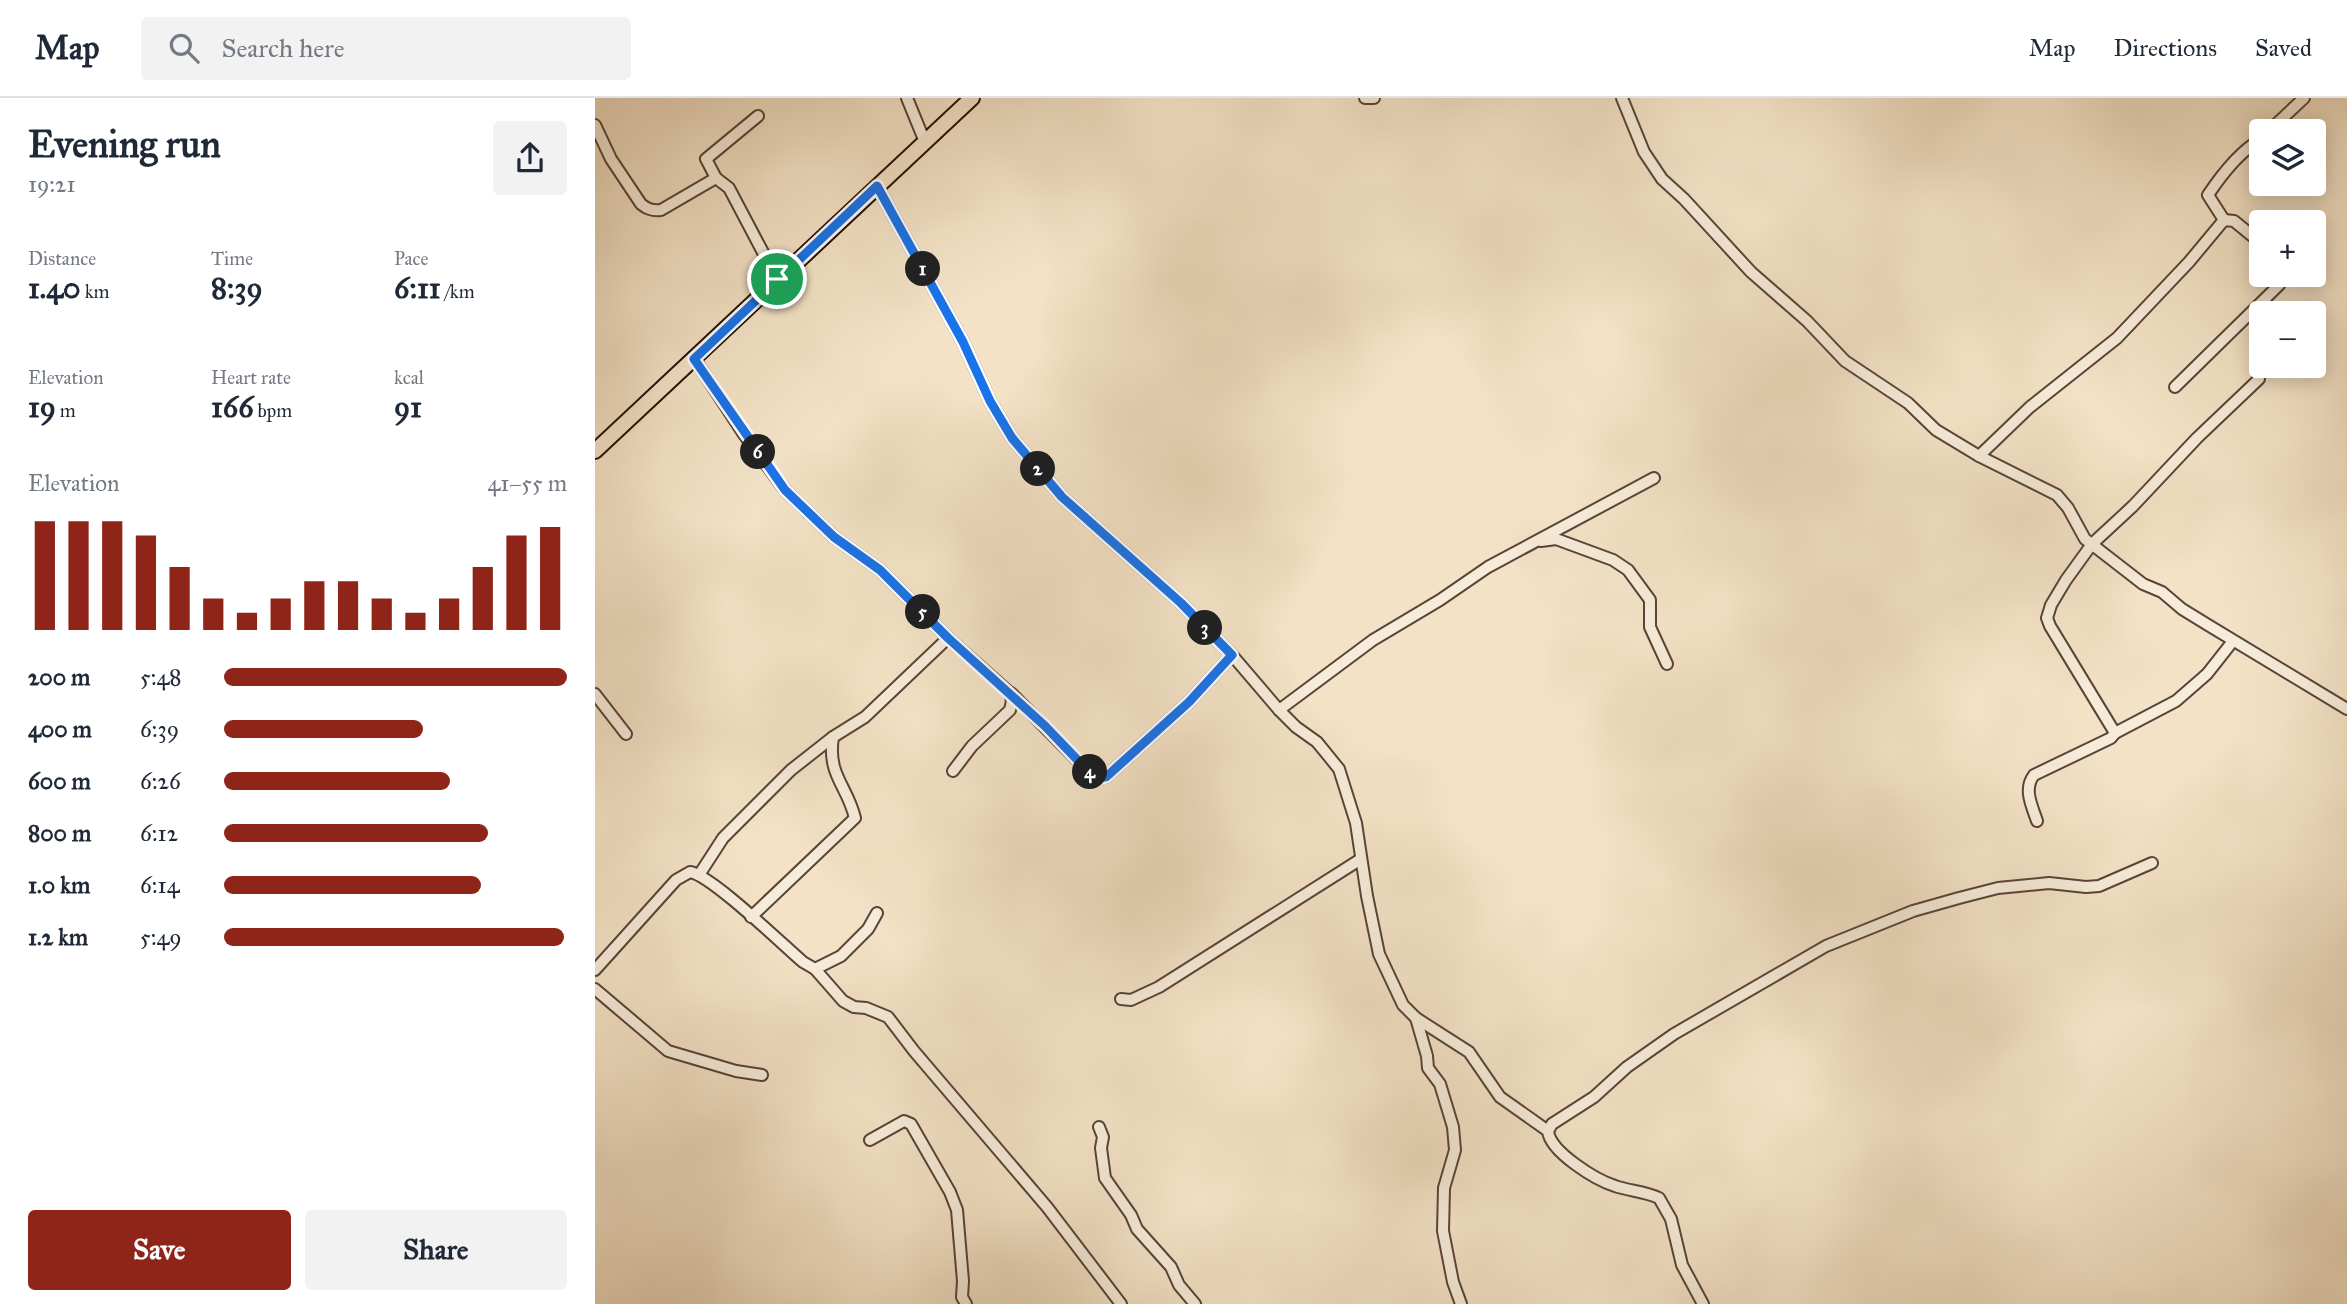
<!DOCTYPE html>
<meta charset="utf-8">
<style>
body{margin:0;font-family:"IM FELL Great Primer",serif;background:#f2f2f3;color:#1f2937;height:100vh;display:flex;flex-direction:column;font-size:26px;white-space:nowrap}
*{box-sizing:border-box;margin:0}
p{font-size:23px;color:#747a83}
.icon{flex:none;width:38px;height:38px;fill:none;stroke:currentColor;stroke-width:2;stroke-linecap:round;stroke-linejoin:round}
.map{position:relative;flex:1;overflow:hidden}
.details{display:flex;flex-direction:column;background:#fff;width:595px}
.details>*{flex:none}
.tools{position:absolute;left:1654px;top:21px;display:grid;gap:14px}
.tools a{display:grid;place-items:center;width:77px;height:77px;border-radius:7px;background:#fff;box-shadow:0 4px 18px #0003;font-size:35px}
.pin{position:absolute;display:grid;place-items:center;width:60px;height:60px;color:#fff;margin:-30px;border:4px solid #fff;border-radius:50%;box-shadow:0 2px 7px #0007}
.km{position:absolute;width:35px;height:35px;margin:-18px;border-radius:50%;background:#222;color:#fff;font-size:19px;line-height:35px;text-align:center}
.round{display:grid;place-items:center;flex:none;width:74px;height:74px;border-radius:7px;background:#f2f2f3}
.head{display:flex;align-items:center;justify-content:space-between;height:119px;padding:0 28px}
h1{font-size:38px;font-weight:700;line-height:52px}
.stats{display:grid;grid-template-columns:repeat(3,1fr);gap:10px;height:119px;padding:7px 28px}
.stats div{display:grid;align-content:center}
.stats b{font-size:30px;font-weight:700}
.stats small{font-size:19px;font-weight:400}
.stats p{font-size:19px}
.chart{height:196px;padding:14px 28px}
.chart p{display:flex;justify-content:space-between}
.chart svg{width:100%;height:126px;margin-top:7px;stroke:#8f2418;stroke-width:6}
.primary-button{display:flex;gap:14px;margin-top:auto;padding:14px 28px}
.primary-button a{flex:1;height:80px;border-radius:7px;background:#8f2418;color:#fff;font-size:28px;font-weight:700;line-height:80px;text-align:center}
.primary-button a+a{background:#f2f2f3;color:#1f2937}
ul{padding:0 28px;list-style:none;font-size:23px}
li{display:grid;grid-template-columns:112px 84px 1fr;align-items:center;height:52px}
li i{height:18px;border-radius:9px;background:#8f2418}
header{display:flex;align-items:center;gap:42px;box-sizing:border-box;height:98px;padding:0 35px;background:#fff;border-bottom:2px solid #e0e1e3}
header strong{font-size:33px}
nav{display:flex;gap:38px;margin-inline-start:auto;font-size:24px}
.search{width:490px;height:63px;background:#f2f2f3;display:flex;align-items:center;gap:18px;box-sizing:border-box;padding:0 24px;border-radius:7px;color:#747a83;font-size:26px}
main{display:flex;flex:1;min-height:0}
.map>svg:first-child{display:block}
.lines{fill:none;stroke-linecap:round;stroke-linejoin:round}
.minor-casing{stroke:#584438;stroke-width:14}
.major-casing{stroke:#241009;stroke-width:18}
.minor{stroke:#f7ecda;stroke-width:10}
.major{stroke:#f3e2c6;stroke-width:14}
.route-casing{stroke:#fff;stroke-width:14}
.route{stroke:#1a73e8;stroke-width:9}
</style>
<header>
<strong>Map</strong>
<div class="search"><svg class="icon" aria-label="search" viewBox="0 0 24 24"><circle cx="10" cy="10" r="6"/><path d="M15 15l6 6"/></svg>Search here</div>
<nav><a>Map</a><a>Directions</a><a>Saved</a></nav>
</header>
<main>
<section class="details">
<div class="head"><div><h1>Evening run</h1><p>19:21</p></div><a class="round"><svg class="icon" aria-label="share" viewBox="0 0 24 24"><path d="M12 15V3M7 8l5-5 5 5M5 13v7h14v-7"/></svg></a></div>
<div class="stats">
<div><p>Distance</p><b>1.40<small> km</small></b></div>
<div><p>Time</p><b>8:39</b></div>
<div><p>Pace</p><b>6:11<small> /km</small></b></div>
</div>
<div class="stats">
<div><p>Elevation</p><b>19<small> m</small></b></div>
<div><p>Heart rate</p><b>166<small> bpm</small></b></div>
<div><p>kcal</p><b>91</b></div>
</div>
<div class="chart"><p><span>Elevation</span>41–55 m</p>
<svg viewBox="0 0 160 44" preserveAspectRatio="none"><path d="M5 44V6M15 44V6M25 44V6M35 44V11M45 44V22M55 44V33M65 44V38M75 44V33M85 44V27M95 44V27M105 44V33M115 44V38M125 44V33M135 44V22M145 44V11M155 44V8"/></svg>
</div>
<ul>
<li><b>200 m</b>5:48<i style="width:100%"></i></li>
<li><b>400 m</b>6:39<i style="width:58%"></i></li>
<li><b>600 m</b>6:26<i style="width:66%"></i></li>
<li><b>800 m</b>6:12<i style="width:77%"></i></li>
<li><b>1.0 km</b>6:14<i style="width:75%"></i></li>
<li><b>1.2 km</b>5:49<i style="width:99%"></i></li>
</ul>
<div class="primary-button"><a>Save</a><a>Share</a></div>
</section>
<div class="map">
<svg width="1752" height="1206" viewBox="0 0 1752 1206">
<rect width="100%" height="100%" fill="#f3e2c6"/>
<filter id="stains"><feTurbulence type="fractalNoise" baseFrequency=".00286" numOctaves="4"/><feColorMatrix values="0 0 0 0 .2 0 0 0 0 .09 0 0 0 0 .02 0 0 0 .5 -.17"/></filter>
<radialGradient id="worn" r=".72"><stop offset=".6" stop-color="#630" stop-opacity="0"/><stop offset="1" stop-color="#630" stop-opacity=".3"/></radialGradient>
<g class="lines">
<g class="minor-casing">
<g id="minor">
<polyline points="312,0 330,44"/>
<polyline points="770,0 779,0"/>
<polyline points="1027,0 1049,54 1067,81 1089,101 1156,174 1212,223 1250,263 1313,305 1341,332 1384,358 1462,397 1473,410 1490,441 1548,486 1567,494 1587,511 1613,527 1752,611"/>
<path d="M0,27L16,61L46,106C52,111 57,113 66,112L121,80L134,90L182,181"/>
<polyline points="1674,33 1709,0"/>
<polyline points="121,80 111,61 163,18"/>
<path d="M282,88L368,244L395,303L417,340L467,399L586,505L637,557L684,612L701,629L722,644L744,671L761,725L772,798L784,856L808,907L821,920L874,954L905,999L953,1033C955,1054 1001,1082 1020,1088C1034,1093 1049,1093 1064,1100L1076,1121L1087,1167L1108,1206"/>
<polyline points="1629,122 1639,123 1666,145"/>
<polyline points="99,260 148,335 190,392 239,439 285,472 353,540 415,595 417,603 415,612 377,648 358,673"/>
<polyline points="1580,289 1684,187 1691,177"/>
<path d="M1384,358L1435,309L1522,240L1594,164L1629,122L1613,97C1627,76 1644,54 1666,41"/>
<polyline points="946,443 961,441 1018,462 1033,472 1055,502 1055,529 1072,566"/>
<polyline points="416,595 496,676 501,679 511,679 594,604 637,557"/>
<polyline points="0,596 31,636"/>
<polyline points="684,612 778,542 845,502 893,469 1059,380"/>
<polyline points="1520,635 1581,603 1612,576 1638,543"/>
<path d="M1442,723C1437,708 1428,691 1439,677L1516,640L1520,635L1455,528L1452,520L1456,507L1471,482L1497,446L1538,408L1602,340L1664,281"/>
<polyline points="104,777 128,740 196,672 238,639 270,619 353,540"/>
<path d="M156,819L260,720C252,687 232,677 238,639"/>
<polyline points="220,871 248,903 259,909 271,910 293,919 319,953 452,1109 526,1206"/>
<path d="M0,872L81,782L95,774C116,777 187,846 208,864L220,871L246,858L273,831L282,815"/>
<polyline points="0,891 73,953 141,973 167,977"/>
<polyline points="526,901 536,902 564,889 766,761"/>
<polyline points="821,920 832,958 833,970 845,986 858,1029 860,1052 849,1090 848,1133 858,1184 866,1206"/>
<polyline points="504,1029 508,1039 506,1050 510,1080 536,1117 542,1131 576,1169 584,1187 600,1206"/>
<polyline points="953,1033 957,1026 999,999 1032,969 1079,936 1231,848 1318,813 1364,800 1403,790 1454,785 1491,789 1504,788 1557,765"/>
<polyline points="275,1042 309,1023 316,1026 355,1094 362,1112 368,1183 367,1199 371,1206"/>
</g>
</g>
<g class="major-casing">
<polyline id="major" points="0,353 377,0"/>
</g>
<use href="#minor" class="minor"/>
<use href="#major" class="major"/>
</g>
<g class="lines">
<g class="route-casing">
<polygon id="route" points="282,88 368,244 395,303 417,340 467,399 586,505 637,557 594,604 511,679 501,679 496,676 450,628 353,540 285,472 239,439 190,392 99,261"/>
</g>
<use href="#route" class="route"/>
</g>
<rect width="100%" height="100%" filter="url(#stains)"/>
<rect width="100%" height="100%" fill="url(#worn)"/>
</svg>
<div class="tools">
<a><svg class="icon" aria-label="layers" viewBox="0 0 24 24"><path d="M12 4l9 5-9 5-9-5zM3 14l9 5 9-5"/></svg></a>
<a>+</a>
<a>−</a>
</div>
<div class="pin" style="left:182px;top:181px;background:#1e9e55"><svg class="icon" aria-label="arrive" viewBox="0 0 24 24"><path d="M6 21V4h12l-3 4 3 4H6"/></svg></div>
<b class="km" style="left:328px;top:171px">1</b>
<b class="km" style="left:443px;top:371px">2</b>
<b class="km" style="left:610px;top:530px">3</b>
<b class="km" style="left:495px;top:674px">4</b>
<b class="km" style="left:328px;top:514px">5</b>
<b class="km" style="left:163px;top:354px">6</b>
</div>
</main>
